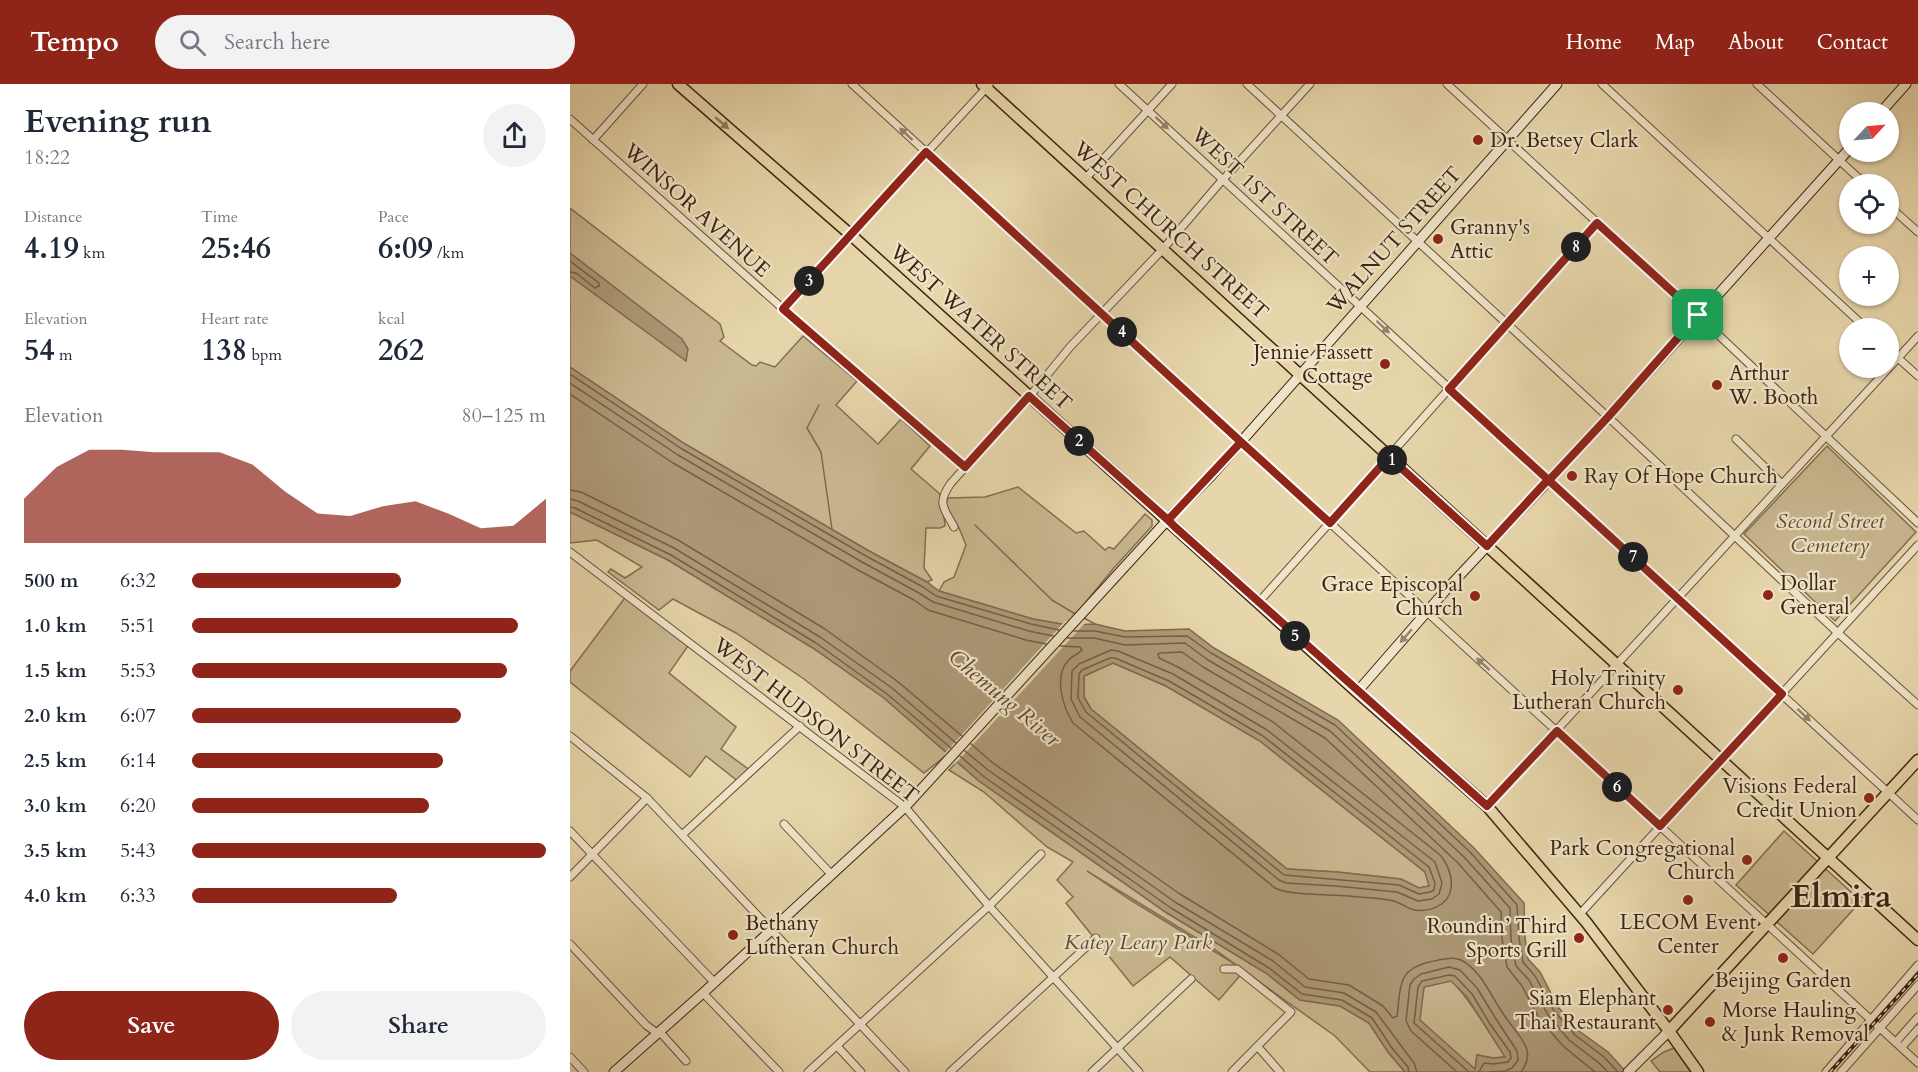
<!DOCTYPE html>
<meta charset="utf-8">
<style>
body{margin:0;font-family:Cardo,serif;background:#f2f2f3;color:#1f2937;height:100vh;display:flex;flex-direction:column;font-size:22px;white-space:nowrap}
*{box-sizing:border-box;margin:0}
p{font-size:20px;color:#747a83}
.icon{flex:none;width:33px;height:33px;fill:none;stroke:currentColor;stroke-width:2;stroke-linecap:round;stroke-linejoin:round}
.map{position:relative;flex:1;overflow:hidden}
.drawer{display:flex;flex-direction:column;background:#fff;width:570px}
.drawer>*{flex:none}
.needle{width:39px;rotate:64deg}
.controls{position:absolute;left:1269px;top:18px;display:grid;gap:12px}
.controls a{display:grid;place-items:center;width:60px;height:60px;border-radius:50%;background:#fff;box-shadow:0 2px 4px #0004;font-size:30px}
.pin{position:absolute;display:grid;place-items:center;width:51px;height:51px;color:#fff;margin:-26px;border-radius:12px;box-shadow:0 3px 9px #0006}
.km{position:absolute;width:30px;height:30px;margin:-15px;border-radius:50%;background:#222;color:#fff;font-size:16px;line-height:30px;text-align:center}
.round{display:grid;place-items:center;flex:none;width:63px;height:63px;border-radius:32px;background:#f2f2f3}
.overview{display:flex;align-items:center;justify-content:space-between;height:102px;padding:0 24px}
h1{font-size:33px;font-weight:800;line-height:45px}
.figures{display:grid;grid-template-columns:repeat(3,1fr);gap:9px;height:102px;padding:6px 24px}
.figures div{display:grid;align-content:center}
.figures b{font-size:30px;font-weight:800}
.figures small{font-size:16px;font-weight:400}
.figures p{font-size:16px}
.chart{height:168px;padding:12px 24px}
.chart p{display:flex;justify-content:space-between}
.chart svg{width:100%;height:108px;margin-top:6px;fill:#8f2418;opacity:.7}
.button{display:flex;gap:12px;margin-top:auto;padding:12px 24px}
.button a{flex:1;height:69px;border-radius:36px;background:#8f2418;color:#fff;font-size:24px;font-weight:800;line-height:69px;text-align:center}
.button a+a{background:#f2f2f3;color:#1f2937}
ul{padding:0 24px;list-style:none;font-size:20px}
li{display:grid;grid-template-columns:96px 72px 1fr;align-items:center;height:45px}
li i{height:15px;border-radius:8px;background:#8f2418}
header{display:flex;align-items:center;gap:36px;box-sizing:border-box;height:84px;padding:0 30px;background:#8f2418;color:#fff}
header strong{font-size:28px}
nav{display:flex;gap:33px;margin-inline-start:auto;font-size:21px}
.search{width:420px;height:54px;background:#f2f2f3;display:flex;align-items:center;gap:15px;box-sizing:border-box;padding:0 21px;border-radius:33px;color:#747a83;font-size:22px}
main{display:flex;flex:1;min-height:0}
.map>svg:first-child{display:block}
.green{fill:#cab891;stroke:#846e52;stroke-width:1.5;fill-rule:evenodd}
.water{fill:#ad9977;stroke:#806a4f;stroke-width:1.5;fill-rule:evenodd}
.pier{fill:#e7d6ab}
.lines{fill:none;stroke-linecap:round;stroke-linejoin:round}
.shore{stroke:#755e44;stroke-width:1.5}
.stream{stroke:#806a4f;stroke-width:1.5}
.street-casing{stroke:#685038;stroke-width:9}
.secondary-casing{stroke:#3d2412;stroke-width:11}
.primary-casing{stroke:#3d2412;stroke-width:13}
.street{stroke:#efe4c8;stroke-width:7}
.secondary{stroke:#efe4c8;stroke-width:9}
.primary{stroke:#e7d6ab;stroke-width:10}
.rail-casing{stroke:#3d2412;stroke-width:4}
.rail{stroke:#efe4c8;stroke-width:1.5;stroke-dasharray:4.5;stroke-linecap:butt}
.oneway{fill:#927d5e}
.oneway2{fill:#96846d}
.route-casing{stroke:#fff;stroke-width:12}
.route{stroke:#8f2418;stroke-width:8}
.poi-dot{fill:#8f2418;stroke:#efe4c8;stroke-width:2}
.labels{text-anchor:middle;stroke-width:4.5;stroke-linejoin:round;paint-order:stroke}
.poi-label{font-size:21px;fill:#3d2412;stroke:#efe4c8;text-anchor:start}
.street-label{font-size:21px;fill:#3d2412;stroke:#efe4c8}
.park-label{font-size:21px;font-style:italic;fill:#604932;stroke:#efe4c8}
.water-label{font-size:22px;font-style:italic;fill:#5f4730;stroke:#efe4c8}
.town-label{font-size:33px;font-weight:bold;fill:#3d2412;stroke:#efe4c8}
</style>
<header>
<strong>Tempo</strong>
<div class="search"><svg class="icon" aria-label="search" viewBox="0 0 24 24"><circle cx="10" cy="10" r="6"/><path d="M15 15l6 6"/></svg>Search here</div>
<nav><a>Home</a><a>Map</a><a>About</a><a>Contact</a></nav>
</header>
<main>
<section class="drawer">
<div class="overview"><div><h1>Evening run</h1><p>18:22</p></div><a class="round"><svg class="icon" aria-label="share" viewBox="0 0 24 24"><path d="M12 15V3M7 8l5-5 5 5M5 13v7h14v-7"/></svg></a></div>
<div class="figures">
<div><p>Distance</p><b>4.19<small> km</small></b></div>
<div><p>Time</p><b>25:46</b></div>
<div><p>Pace</p><b>6:09<small> /km</small></b></div>
</div>
<div class="figures">
<div><p>Elevation</p><b>54<small> m</small></b></div>
<div><p>Heart rate</p><b>138<small> bpm</small></b></div>
<div><p>kcal</p><b>262</b></div>
</div>
<div class="chart"><p><span>Elevation</span>80–125 m</p>
<svg viewBox="0 0 160 44" preserveAspectRatio="none"><path d="M0 44V26L10 13L20 6L30 6L40 7L50 7L60 7L70 12L80 23L90 32L100 33L110 29L120 27L130 32L140 38L150 37L160 26V44z"/></svg>
</div>
<ul>
<li><b>500 m</b>6:32<i style="width:59%"></i></li>
<li><b>1.0 km</b>5:51<i style="width:92%"></i></li>
<li><b>1.5 km</b>5:53<i style="width:89%"></i></li>
<li><b>2.0 km</b>6:07<i style="width:76%"></i></li>
<li><b>2.5 km</b>6:14<i style="width:71%"></i></li>
<li><b>3.0 km</b>6:20<i style="width:67%"></i></li>
<li><b>3.5 km</b>5:43<i style="width:100%"></i></li>
<li><b>4.0 km</b>6:33<i style="width:58%"></i></li>
</ul>
<div class="button"><a>Save</a><a>Share</a></div>
</section>
<div class="map">
<svg width="1348" height="988" viewBox="0 0 1348 988">
<rect width="100%" height="100%" fill="#e7d6ab"/>
<filter id="stains"><feTurbulence type="fractalNoise" baseFrequency=".00333" numOctaves="4"/><feColorMatrix values="0 0 0 0 .2 0 0 0 0 .09 0 0 0 0 .02 0 0 0 .5 -.17"/></filter>
<radialGradient id="worn" r=".72"><stop offset=".6" stop-color="#630" stop-opacity="0"/><stop offset="1" stop-color="#630" stop-opacity=".3"/></radialGradient>
<g class="green">
<path d="M0,124L150,240L154,253L150,257L182,281L186,282L190,278L205,283L233,252L287,297L266,321L308,360L331,335L360,362L341,385L370,410C369,423 375,429 375,442L370,444H356L354,484L362,496L357,498L299,467L115,360L0,283Z"/>
<polygon points="1257,362 1346,448 1265,537 1174,450"/>
<polygon points="448,403 506,449 514,447 535,466 539,463 544,465 575,430 582,436 582,442 543,485 497,541 463,535 369,507 374,498 384,493 396,461 389,444 375,422 378,414 415,413"/>
<polygon points="0,428 98,476 243,564 314,614 378,670 354,689 234,595 166,549 103,515 89,526 38,488 41,485 55,494 72,483 27,456 0,459"/>
<polygon points="57,511 120,559 99,589 166,643 151,665 181,687 169,698 136,672 120,693 0,598 0,587"/>
<polygon points="543,579 596,602 690,657 855,788 860,802 849,804 831,795 767,788 717,785 521,625 514,613 514,592"/>
<path d="M387,678L409,697L597,829L696,889L730,916L770,922L799,939L818,968L835,988H800L765,952L674,887L649,916L600,873L563,902L496,819L503,813L487,796L503,778L477,763L414,708L379,686ZM517,787L644,865L668,882L559,815Z"/>
<polygon points="1214,747 1291,817 1243,870 1166,801"/>
<path d="M881,896C903,919 918,948 936,973L923,974L907,971L905,986L849,936L854,903Z"/>
<polygon points="1104,964 1121,988 1090,988 1081,977 1094,968"/>
</g>
<g class="water">
<polygon points="0,169 112,255 118,265 116,277 0,192"/>
<path d="M0,283L115,360L299,467L357,498L369,507L463,535L497,541L525,540L555,547L619,545L644,564L768,636L904,764L954,819L955,854L958,875L970,888L988,923L1009,947L1038,968L1056,988H835L818,968L799,939L770,922L730,916L696,889L597,829L409,697L314,614L243,564L98,476L0,428ZM543,579L596,602L690,657L855,788L859,802L849,804L831,795L767,788L717,785L521,625L514,613V592ZM881,897L897,913L935,973L923,974L907,971L905,985L850,936L854,903Z"/>
</g>
<polygon class="pier" points="495,537 516,538 385,680 374,670"/>
<g class="lines">
<g class="shore">
<polyline points="0,177 29,199 29,202 25,204 6,189 0,188"/>
<polyline points="0,290 112,365 296,472 353,503 366,512 461,540 489,546"/>
<polyline points="0,299 108,371 292,478 349,509 363,518 459,547 483,552"/>
<polyline points="0,310 103,379 288,486 344,516 358,526 456,556 476,560"/>
<polyline points="0,406 11,408 108,456 255,545 327,597 392,652"/>
<polyline points="0,415 8,417 104,464 250,553 322,604 386,659"/>
<polyline points="0,423 5,424 101,471 246,559 317,610 381,664"/>
<polyline points="504,547 525,547 555,553 617,552 641,569 765,641 900,768 947,821 949,854 953,878 965,892 984,927 1005,951 1034,973 1048,988"/>
<polyline points="497,554 524,554 555,561 615,559 638,576 760,647 894,773 940,824 941,856 946,882 959,896 978,931 999,956 1029,979 1038,988"/>
<path d="M490,562L510,563L512,566C508,571 501,572 497,578C484,594 493,623 503,639L705,804C721,812 759,810 778,812C793,814 810,813 824,817C830,819 836,823 841,825C857,830 879,822 881,804C883,793 877,778 869,770L703,638L608,583L589,574L588,570L590,569L612,568L633,583L755,654L888,779L931,828L932,855L937,883L952,902L969,934L993,962L1025,988"/>
<polygon points="541,566 548,567 603,590 697,646 865,778 872,799 869,810 862,815 848,817 827,808 766,802 716,799 709,796 510,633 501,615 502,587 509,580"/>
<polygon points="540,574 545,574 599,597 693,652 859,783 865,799 864,806 860,808 849,810 829,801 714,791 516,628 508,614 509,590 512,586"/>
<path d="M401,660L423,679L610,810L708,870L739,895L779,901L813,922L823,934L827,932C831,904 826,886 859,878C870,876 881,872 891,876C911,886 922,914 934,931C941,942 953,953 957,966C959,974 956,981 951,988"/>
<polyline points="395,667 418,686 605,818 703,877 735,903 774,909 806,928 844,979 847,988"/>
<polyline points="390,672 413,692 601,824 699,884 732,910 772,916 802,934 822,964 838,983 839,988"/>
<polyline points="887,988 841,947 836,937 840,901 844,895 851,890 879,883 890,886 907,904 926,935 947,967 948,976 942,984 935,987 919,988"/>
<polyline points="899,988 844,939 848,903 852,897 879,891 885,892 902,910 920,940 940,968 941,974 938,978 923,980 914,979 909,988"/>
</g>
<g class="stream">
<polyline points="249,321 237,344 251,368 262,445"/>
<polyline points="405,441 482,516 507,531"/>
<polyline points="514,534 525,540"/>
</g>
<g class="street-casing">
<g id="street">
<polyline points="282,0 1348,979"/>
<polyline points="549,0 1348,736"/>
<polyline points="677,0 1038,333 1268,549 1348,621"/>
<polyline points="877,0 1124,228 1348,439"/>
<polyline points="1032,0 1296,244"/>
<polyline points="1187,0 1295,100"/>
<polyline points="0,35 248,256 395,383"/>
<polyline points="23,56 73,0"/>
<polyline points="516,94 602,0"/>
<polyline points="1318,121 1348,148"/>
<polyline points="213,225 419,1"/>
<polyline points="1318,265 1348,292"/>
<polyline points="1166,355 1212,400"/>
<path d="M384,443C373,423 367,419 381,399L464,307L500,263L593,165L648,101L740,0"/>
<polyline points="0,468 335,723 419,822 569,988"/>
<polyline points="688,519 1027,139"/>
<polyline points="0,652 77,714 335,988"/>
<polyline points="917,722 1348,252"/>
<polyline points="214,740 261,790"/>
<polyline points="0,747 144,898"/>
<polyline points="112,751 230,642"/>
<polyline points="0,793 77,714"/>
<polyline points="1010,830 1348,461"/>
<polyline points="0,860 76,941 87,949"/>
<polyline points="654,885 667,885 721,928 662,988"/>
<polyline points="133,909 209,988"/>
<polyline points="89,947 116,977"/>
<polyline points="1326,958 1348,933"/>
<polyline points="267,962 291,988"/>
<polyline points="688,963 710,988"/>
<polyline points="1332,963 1348,945"/>
<polyline points="0,973 14,988"/>
<polyline points="238,988 419,822 471,770"/>
<polyline points="380,988 526,854"/>
<polyline points="522,988 621,895"/>
<polyline points="1256,988 1348,881"/>
<polyline points="1271,988 1348,901"/>
</g>
</g>
<g class="secondary-casing">
<g id="secondary">
<polyline points="1311,28 1336,0"/>
<polyline points="787,608 875,507 1038,333 1280,64"/>
<polyline points="44,988 133,909 335,723 602,431 640,393 987,0"/>
<polyline points="1058,988 1099,947"/>
</g>
</g>
<g class="primary-casing">
<g id="primary">
<polyline points="108,0 281,151 787,608 917,722 1016,838 1099,947 1128,988"/>
<polyline points="412,0 1348,856"/>
<polyline points="1099,947 1348,676"/>
</g>
</g>
<use href="#street" class="street"/>
<use href="#secondary" class="secondary"/>
<use href="#primary" class="primary"/>
<g class="rail-casing">
<polyline id="rail" points="1260,988 1348,890"/>
</g>
<use href="#rail" class="rail"/>
</g>
<defs><path id="oneway-solid" d="M-6-.8H1V-3.2L6.5 0L1 3.2V.8H-6Z" transform="scale(1.5)"/></defs>
<use class="oneway" href="#oneway-solid" transform="translate(152 39) rotate(41)"/>
<g class="oneway2">
<use href="#oneway-solid" transform="translate(592 39) rotate(43)"/>
<use href="#oneway-solid" transform="translate(336 50) rotate(-137)"/>
<use href="#oneway-solid" transform="translate(813 243) rotate(44)"/>
<use href="#oneway-solid" transform="translate(836 552) rotate(131)"/>
<use href="#oneway-solid" transform="translate(913 580) rotate(-138)"/>
<use href="#oneway-solid" transform="translate(1234 631) rotate(43)"/>
</g>
<g class="lines">
<g class="route-casing">
<polyline id="route" points="1128,231 1038,333 982,393 974,400 917,462 819,373 760,439 671,358 598,436 459,312 395,383 213,225 356,68 671,358 598,436 605,443 917,722 987,647 1090,742 1212,610 879,305 1027,139 1128,231"/>
</g>
<use href="#route" class="route"/>
</g>
<g class="poi-dot">
<circle cx="908" cy="56" r="6"/>
<circle cx="868" cy="155" r="6"/>
<circle cx="815" cy="280" r="6"/>
<circle cx="1147" cy="301" r="6"/>
<circle cx="1002" cy="392" r="6"/>
<circle cx="1198" cy="511" r="6"/>
<circle cx="905" cy="512" r="6"/>
<circle cx="1108" cy="606" r="6"/>
<circle cx="1299" cy="714" r="6"/>
<circle cx="1177" cy="776" r="6"/>
<circle cx="1118" cy="816" r="6"/>
<circle cx="163" cy="851" r="6"/>
<circle cx="1009" cy="854" r="6"/>
<circle cx="1213" cy="874" r="6"/>
<circle cx="1098" cy="926" r="6"/>
<circle cx="1140" cy="938" r="6"/>
</g>
<g class="labels">
<g class="poi-label">
<text x="920" y="63">Dr. Betsey Clark</text>
<text x="880" y="150">Granny's<tspan x="880" dy="24">Attic</tspan></text>
<text x="803" y="275" text-anchor="end">Jennie Fassett<tspan x="803" dy="24">Cottage</tspan></text>
<text x="1159" y="296">Arthur<tspan x="1159" dy="24">W. Booth</tspan></text>
<text x="1014" y="399">Ray Of Hope Church</text>
<text x="1210" y="506">Dollar<tspan x="1210" dy="24">General</tspan></text>
<text x="893" y="507" text-anchor="end">Grace Episcopal<tspan x="893" dy="24">Church</tspan></text>
<text x="1096" y="601" text-anchor="end">Holy Trinity<tspan x="1096" dy="24">Lutheran Church</tspan></text>
<text x="1287" y="709" text-anchor="end">Visions Federal<tspan x="1287" dy="24">Credit Union</tspan></text>
<text x="1165" y="771" text-anchor="end">Park Congregational<tspan x="1165" dy="24">Church</tspan></text>
<text x="1118" y="845" text-anchor="middle">LECOM Event<tspan x="1118" dy="24">Center</tspan></text>
<text x="175" y="846">Bethany<tspan x="175" dy="24">Lutheran Church</tspan></text>
<text x="997" y="849" text-anchor="end">Roundin’ Third<tspan x="997" dy="24">Sports Grill</tspan></text>
<text x="1213" y="903" text-anchor="middle">Beijing Garden</text>
<text x="1086" y="921" text-anchor="end">Siam Elephant<tspan x="1086" dy="24">Thai Restaurant</tspan></text>
<text x="1152" y="933">Morse Hauling<tspan x="1152" dy="24">&amp; Junk Removal</tspan></text>
</g>
<g class="street-label">
<text transform="translate(695 112) rotate(43)" y="7">WEST 1ST STREET</text>
<text transform="translate(127 126) rotate(42)" y="7">WINSOR AVENUE</text>
<text transform="translate(601 146) rotate(42)" y="7">WEST CHURCH STREET</text>
<text transform="translate(824 156) rotate(-48)" y="7">WALNUT STREET</text>
<text transform="translate(411 243) rotate(42)" y="7">WEST WATER STREET</text>
<text transform="translate(246 636) rotate(38)" y="7">WEST HUDSON STREET</text>
</g>
<g class="park-label">
<text x="1260" y="444">Second Street<tspan x="1260" dy="24">Cemetery</tspan></text>
<text x="568" y="865">Katey Leary Park</text>
</g>
<g class="water-label">
<text transform="translate(435 613) rotate(40)" y="8">Chemung River</text>
</g>
<g class="town-label">
<text x="1271" y="823">Elmira</text>
</g>
</g>
<rect width="100%" height="100%" filter="url(#stains)"/>
<rect width="100%" height="100%" fill="url(#worn)"/>
</svg>
<div class="controls">
<a><svg class="needle" viewBox="-14 -14 28 28"><path d="M0-13l5 13h-10z" fill="#e53935"/><path d="M0 13l5-13h-10z" fill="#747a83"/></svg></a>
<a><svg class="icon" aria-label="locate" viewBox="0 0 24 24"><circle cx="12" cy="12" r="6"/><path d="M12 2v4M12 18v4M2 12h4M18 12h4"/></svg></a>
<a>+</a>
<a>−</a>
</div>
<div class="pin" style="left:1128px;top:231px;background:#1e9e55"><svg class="icon" aria-label="arrive" viewBox="0 0 24 24"><path d="M6 21V4h12l-3 4 3 4H6"/></svg></div>
<b class="km" style="left:822px;top:376px">1</b>
<b class="km" style="left:509px;top:357px">2</b>
<b class="km" style="left:239px;top:197px">3</b>
<b class="km" style="left:552px;top:248px">4</b>
<b class="km" style="left:725px;top:552px">5</b>
<b class="km" style="left:1047px;top:703px">6</b>
<b class="km" style="left:1063px;top:473px">7</b>
<b class="km" style="left:1006px;top:163px">8</b>
</div>
</main>
